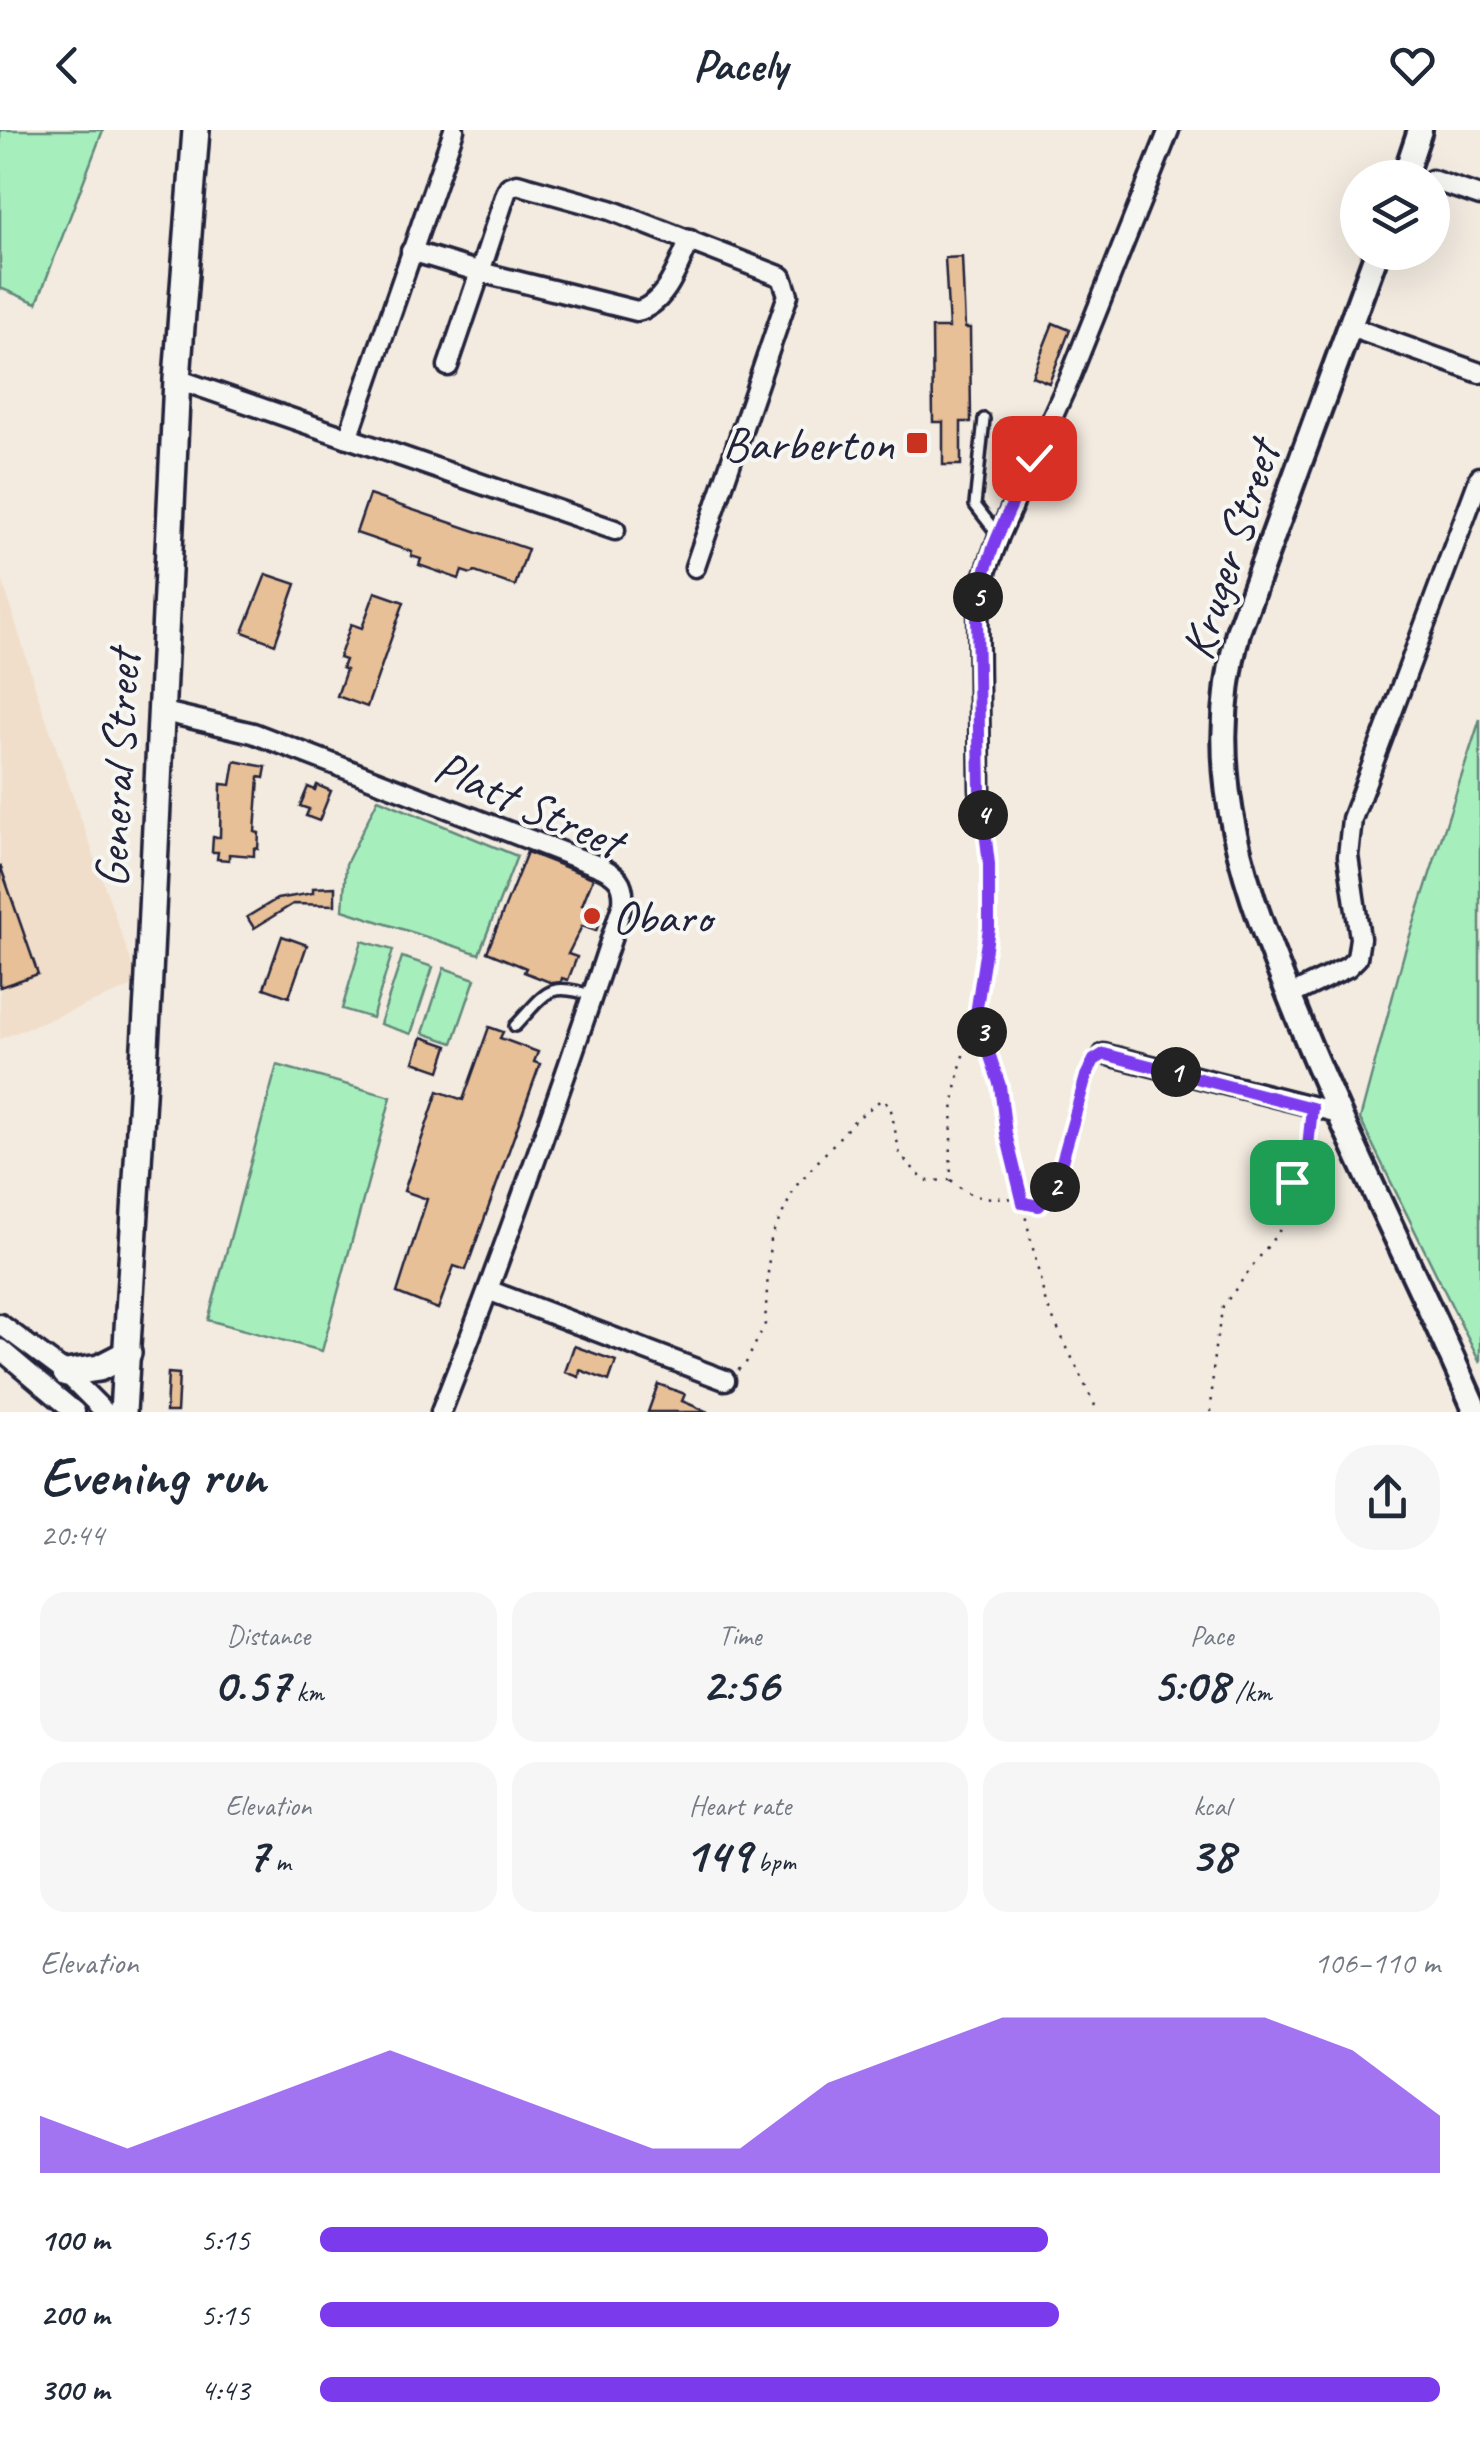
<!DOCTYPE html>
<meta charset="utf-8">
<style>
body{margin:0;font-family:Caveat,sans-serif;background:#f6f6f7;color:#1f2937;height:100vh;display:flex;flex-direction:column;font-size:38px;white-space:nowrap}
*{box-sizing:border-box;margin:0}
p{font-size:32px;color:#747a83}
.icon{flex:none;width:55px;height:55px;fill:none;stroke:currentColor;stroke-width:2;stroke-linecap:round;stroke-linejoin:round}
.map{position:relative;height:1282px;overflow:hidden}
.drawer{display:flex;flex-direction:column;background:#fff;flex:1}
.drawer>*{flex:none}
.tools{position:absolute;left:1340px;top:30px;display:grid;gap:20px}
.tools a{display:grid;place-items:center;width:110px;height:110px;border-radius:50%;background:#fff;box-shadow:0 10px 40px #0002;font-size:50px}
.pin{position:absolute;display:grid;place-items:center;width:85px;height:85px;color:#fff;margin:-42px;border-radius:20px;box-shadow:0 5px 15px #0006}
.km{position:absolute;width:50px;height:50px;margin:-25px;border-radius:50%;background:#222;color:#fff;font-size:28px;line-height:50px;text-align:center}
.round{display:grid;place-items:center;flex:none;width:105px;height:105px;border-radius:40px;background:#f6f6f7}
.overview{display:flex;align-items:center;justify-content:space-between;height:170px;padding:0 40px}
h1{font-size:55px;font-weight:800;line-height:75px}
.metrics{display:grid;grid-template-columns:repeat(3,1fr);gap:15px;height:170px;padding:10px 40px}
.metrics div{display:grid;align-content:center;border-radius:25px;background:#f6f6f7;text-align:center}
.metrics b{font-size:50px;font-weight:800}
.metrics small{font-size:28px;font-weight:400}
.metrics p{font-size:28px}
.chart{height:280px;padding:20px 40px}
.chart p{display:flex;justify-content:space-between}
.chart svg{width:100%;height:180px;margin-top:10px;fill:#7c3aed;opacity:.7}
ul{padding:0 40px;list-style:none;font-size:32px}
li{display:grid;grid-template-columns:160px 120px 1fr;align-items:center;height:75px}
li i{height:25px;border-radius:12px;background:#7c3aed}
header{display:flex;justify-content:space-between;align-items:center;height:130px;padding:0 40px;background:#fff;font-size:45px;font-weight:800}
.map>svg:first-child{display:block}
.built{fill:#f0deca}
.green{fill:#a6efbd;stroke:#64887c;stroke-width:2.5}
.building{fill:#e8c098;stroke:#22223b;stroke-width:2.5}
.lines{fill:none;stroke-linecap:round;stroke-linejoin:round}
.service-casing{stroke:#22223b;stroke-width:16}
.minor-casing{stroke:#22223b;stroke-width:25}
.tertiary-casing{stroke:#22223b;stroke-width:30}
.secondary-casing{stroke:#22223b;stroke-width:32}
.path{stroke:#22223b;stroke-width:2.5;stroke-dasharray:2.5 8;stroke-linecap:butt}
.service{stroke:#f6f6f2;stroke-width:9}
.minor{stroke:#f6f6f2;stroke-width:18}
.tertiary{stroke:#f6f6f2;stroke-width:22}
.secondary{stroke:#f6f6f2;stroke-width:25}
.route-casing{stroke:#fff;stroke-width:20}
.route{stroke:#7c3aed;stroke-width:12}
.poi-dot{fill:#c8321e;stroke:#f6f6f2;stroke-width:4}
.labels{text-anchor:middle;stroke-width:8;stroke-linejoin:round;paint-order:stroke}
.poi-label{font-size:48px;fill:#22223b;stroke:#f6f6f2;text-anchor:end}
.street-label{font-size:48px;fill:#22223b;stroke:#f6f6f2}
</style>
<header><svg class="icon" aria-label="back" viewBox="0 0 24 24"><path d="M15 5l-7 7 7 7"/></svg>Pacely<svg class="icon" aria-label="heart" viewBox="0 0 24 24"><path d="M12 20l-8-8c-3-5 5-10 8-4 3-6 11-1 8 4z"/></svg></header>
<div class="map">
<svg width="1480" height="1282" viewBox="0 0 1480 1282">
<rect width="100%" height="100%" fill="#f3ebe0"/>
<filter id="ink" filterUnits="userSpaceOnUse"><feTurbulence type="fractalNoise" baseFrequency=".01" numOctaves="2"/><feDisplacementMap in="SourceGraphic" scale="20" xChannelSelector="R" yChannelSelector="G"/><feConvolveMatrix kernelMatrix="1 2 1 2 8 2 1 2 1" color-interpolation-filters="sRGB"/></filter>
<g filter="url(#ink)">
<polygon class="built" points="0,442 38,566 139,854 0,909"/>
<g class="green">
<polygon points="0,0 103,0 37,173 0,158"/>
<polygon points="1480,589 1480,1233 1360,989 1404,824"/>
<polygon points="378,669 517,726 479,824 343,780 346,734"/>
<polygon points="362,811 393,820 372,888 342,879"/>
<polygon points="402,827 433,837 411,904 380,894"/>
<polygon points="444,838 475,849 453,913 423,903"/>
<polygon points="277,935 391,967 322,1221 208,1190"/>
</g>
<g class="building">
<polygon points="962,127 965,198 970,198 971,292 961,292 961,335 943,335 943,292 933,292 932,198 949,198 945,128"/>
<polygon points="1053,193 1070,200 1049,253 1032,246"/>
<polygon points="369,365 528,419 515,456 475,442 471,444 462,441 459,449 419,435 421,429 411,426 412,422 356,403"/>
<polygon points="266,444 296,454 275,514 243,502"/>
<polygon points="375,462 404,472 367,577 337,566 346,540 342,538 345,530 339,528 351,494 362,498"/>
<polygon points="235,631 266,637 264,648 259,647 255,702 259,703 258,719 254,718 254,726 229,724 229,730 217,729 218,722 212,722 213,707 220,707 221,654 231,655"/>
<polygon points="317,655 331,661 319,691 306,686 309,679 300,676 308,657 315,660"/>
<polygon points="527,722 593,748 582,775 603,783 596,801 582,796 568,824 577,827 568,850 562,848 561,852 552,853 524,842 526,838 487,822"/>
<polygon points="0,735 38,844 0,857"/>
<polygon points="335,757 335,775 293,774 254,798 247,787 277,769 313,763 313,758"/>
<polygon points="282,806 307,815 289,867 264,858"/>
<polygon points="489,897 503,902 500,908 538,922 534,932 540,934 466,1140 454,1136 438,1179 397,1163 427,1069 404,1061 438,961 463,970"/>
<polygon points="422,907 448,916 440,941 414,932"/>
<polygon points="574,1216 616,1231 609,1251 580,1240 579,1247 565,1242"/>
<polygon points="168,1243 179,1244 177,1282 166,1282"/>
<polygon points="658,1254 685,1264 682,1271 708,1282 648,1282"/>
</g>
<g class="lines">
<g class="service-casing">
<g id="service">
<polyline points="984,289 975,375 999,406"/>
<path d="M515,896C546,864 547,850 593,866"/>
</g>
</g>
<g class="minor-casing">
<g id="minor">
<polyline points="1432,50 1480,66"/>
<polyline points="411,121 480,142 506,63 509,57 517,54 610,80 782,147 788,165 695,437"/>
<polyline points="1350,197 1480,243"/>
<path d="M448,236L480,142L637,181C666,175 678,135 690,110"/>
<polyline points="177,249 615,400"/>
<polyline points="348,308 454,0"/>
<path d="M160,581L253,603L598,736C616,744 625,751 623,773C567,944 507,1114 441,1282"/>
<polyline points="980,660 978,464 999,406 1069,250 1169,0"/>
<polyline points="1289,866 1348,837 1357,828 1360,808 1348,726 1352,689 1480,347"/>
<polyline points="1104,924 1339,983"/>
<polyline points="488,1160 725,1250"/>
<polyline points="0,1194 66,1243 105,1282"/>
<polyline points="0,1219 75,1282"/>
</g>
</g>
<g class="tertiary-casing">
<g id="tertiary">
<polyline points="1404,48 1420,0"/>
<path d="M1377,122L1238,502C1199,655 1250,769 1306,907C1358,1034 1422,1156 1476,1282"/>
</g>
</g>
<g class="secondary-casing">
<g id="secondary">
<polyline points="66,1243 99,1238 128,1223"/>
<polyline points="123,1282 148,866 177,249 196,0"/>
</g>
</g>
<g class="path">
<polyline points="982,675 989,734 989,798 977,884 1000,955 1006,1004 1046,1174 1098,1282"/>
<path d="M976,885C955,939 949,993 951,1050C973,1070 978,1067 1005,1068C1015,1068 1029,1074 1039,1076L1054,1060L1091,936"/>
<polyline points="738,1240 745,1235 765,1194 770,1109 796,1056 854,991 882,969 890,975 900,1025 925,1051 951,1050"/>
<polyline points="1211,1282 1214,1223 1223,1176 1288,1089 1293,1052 1307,1026 1310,994"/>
</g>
<use href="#service" class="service"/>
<use href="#minor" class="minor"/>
<use href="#tertiary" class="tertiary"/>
<use href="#secondary" class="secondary"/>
</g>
</g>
<g class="lines" filter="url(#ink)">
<g class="route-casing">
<path id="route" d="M1034,328C1011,378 981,430 977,485L980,660L989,734V798L976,884L1000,956L1006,1004L1023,1073L1039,1076L1054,1060L1086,946L1094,930L1104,924L1312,978L1307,1026L1292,1052"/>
</g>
<use href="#route" class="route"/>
</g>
<g class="poi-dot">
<rect x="905" y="301" width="24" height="24" rx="5"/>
<circle cx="592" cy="786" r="10"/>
</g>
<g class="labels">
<g class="poi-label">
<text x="894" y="330">Barberton</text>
<text x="612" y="803" text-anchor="start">Obaro</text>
</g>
<g class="street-label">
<text transform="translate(1229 420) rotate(-72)" y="17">Kruger Street</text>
<text transform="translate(116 639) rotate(-87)" y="17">General Street</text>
<text transform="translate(529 673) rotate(24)" y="17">Platt Street</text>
</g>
</g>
</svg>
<div class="tools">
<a><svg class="icon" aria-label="layers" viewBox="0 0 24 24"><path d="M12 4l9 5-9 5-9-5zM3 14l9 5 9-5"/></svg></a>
</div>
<div class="pin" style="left:1292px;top:1052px;background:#1e9e55"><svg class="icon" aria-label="arrive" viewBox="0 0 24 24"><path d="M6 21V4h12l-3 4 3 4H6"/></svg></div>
<div class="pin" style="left:1034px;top:328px;background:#d93025"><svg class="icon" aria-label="check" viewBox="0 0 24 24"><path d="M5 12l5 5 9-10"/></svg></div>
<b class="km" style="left:1176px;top:942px">1</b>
<b class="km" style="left:1055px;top:1057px">2</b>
<b class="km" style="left:982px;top:902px">3</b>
<b class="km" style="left:983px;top:685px">4</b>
<b class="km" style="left:978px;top:467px">5</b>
</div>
<section class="drawer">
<div class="overview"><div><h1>Evening run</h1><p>20:44</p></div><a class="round"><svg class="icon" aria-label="share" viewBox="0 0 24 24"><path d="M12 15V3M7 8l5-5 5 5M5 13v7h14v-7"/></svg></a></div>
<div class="metrics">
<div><p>Distance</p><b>0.57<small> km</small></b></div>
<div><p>Time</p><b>2:56</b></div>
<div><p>Pace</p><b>5:08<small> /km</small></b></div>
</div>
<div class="metrics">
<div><p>Elevation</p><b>7<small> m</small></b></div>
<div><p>Heart rate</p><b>149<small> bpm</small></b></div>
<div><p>kcal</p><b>38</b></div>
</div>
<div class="chart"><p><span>Elevation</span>106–110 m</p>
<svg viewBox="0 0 160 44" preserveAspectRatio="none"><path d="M0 44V30L10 38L20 30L30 22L40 14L50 22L60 30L70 38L80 38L90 22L100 14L110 6L120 6L130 6L140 6L150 14L160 30V44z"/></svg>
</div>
<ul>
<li><b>100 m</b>5:15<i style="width:65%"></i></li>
<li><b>200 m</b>5:15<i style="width:66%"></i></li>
<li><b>300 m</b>4:43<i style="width:100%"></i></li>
</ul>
</section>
